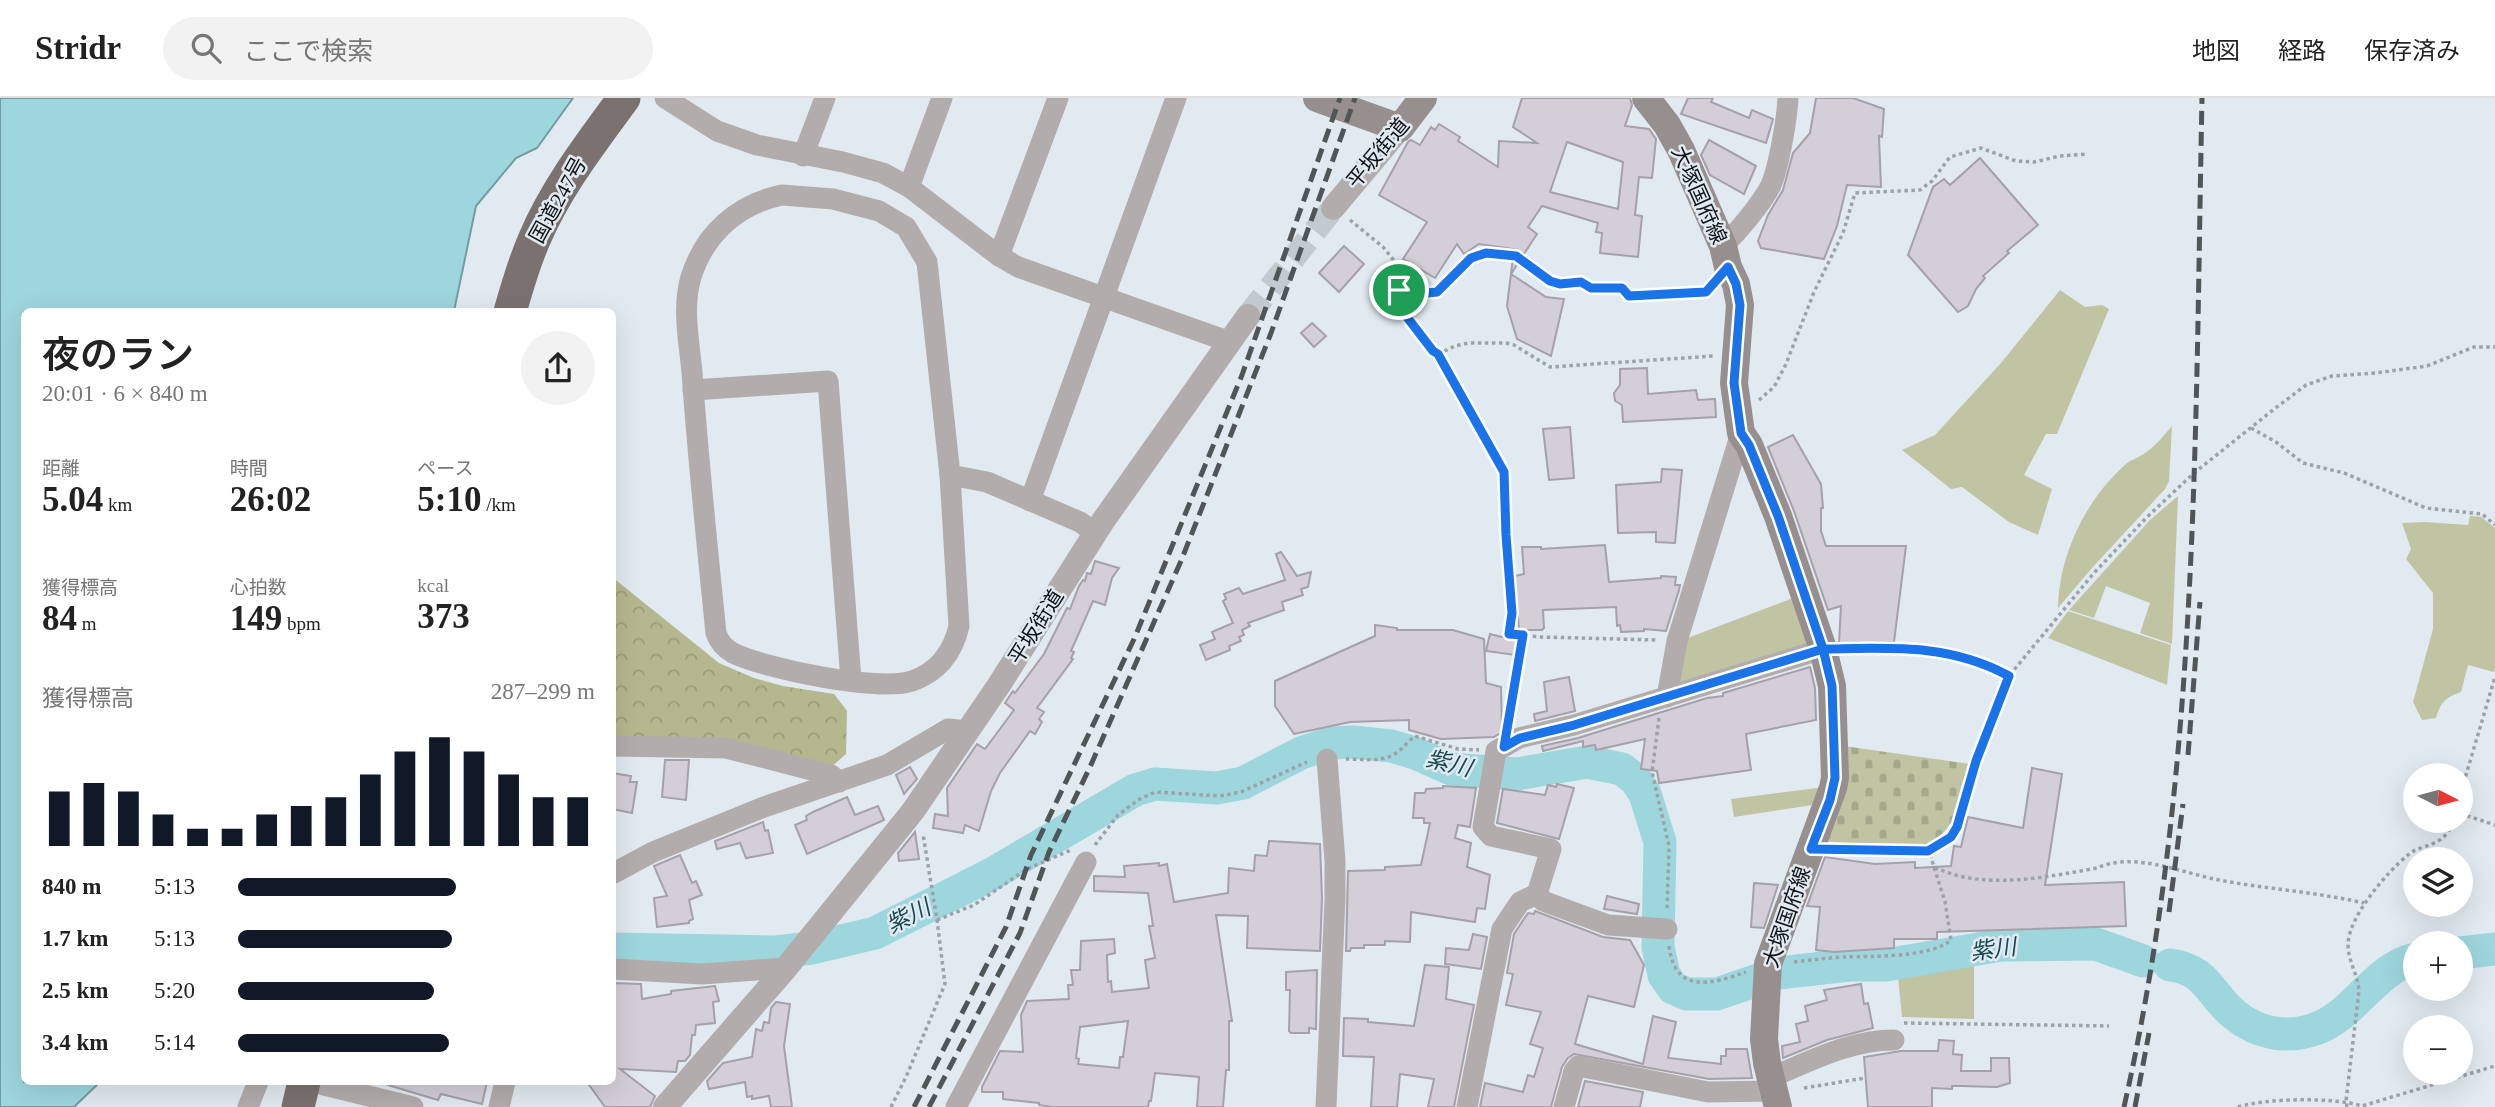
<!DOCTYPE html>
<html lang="ja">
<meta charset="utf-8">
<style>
body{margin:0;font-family:"Times New Roman","Noto Sans JP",serif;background:#f2f2f2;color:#222;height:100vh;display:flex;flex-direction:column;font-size:26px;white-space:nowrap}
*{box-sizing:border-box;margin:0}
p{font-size:23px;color:#767676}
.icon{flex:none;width:38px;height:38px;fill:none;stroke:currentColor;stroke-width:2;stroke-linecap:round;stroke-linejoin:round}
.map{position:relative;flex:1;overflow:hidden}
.panel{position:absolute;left:21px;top:210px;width:595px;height:777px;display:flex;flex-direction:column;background:#fff;border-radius:10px;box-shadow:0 7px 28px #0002}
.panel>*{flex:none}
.needle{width:46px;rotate:96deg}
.buttons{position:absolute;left:2403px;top:665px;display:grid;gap:14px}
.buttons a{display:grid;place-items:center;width:70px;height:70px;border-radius:50%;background:#fff;box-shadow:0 7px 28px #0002;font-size:35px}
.pin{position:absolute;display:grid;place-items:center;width:60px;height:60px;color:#fff;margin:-30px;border:4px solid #fff;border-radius:50%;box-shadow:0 2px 7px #0007}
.round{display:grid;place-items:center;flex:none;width:74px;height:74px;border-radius:37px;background:#f2f2f2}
.overview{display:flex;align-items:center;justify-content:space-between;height:119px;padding:0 21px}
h1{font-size:38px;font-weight:600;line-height:52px}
.metrics{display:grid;grid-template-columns:repeat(3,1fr);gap:10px;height:119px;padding:7px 21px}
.metrics div{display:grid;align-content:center}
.metrics b{font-size:35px;font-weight:600}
.metrics small{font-size:19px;font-weight:400}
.metrics p{font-size:19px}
.chart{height:196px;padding:14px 21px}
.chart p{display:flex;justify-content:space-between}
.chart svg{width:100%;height:126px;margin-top:7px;stroke:#111827;stroke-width:6}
ul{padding:0 21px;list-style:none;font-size:23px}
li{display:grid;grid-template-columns:112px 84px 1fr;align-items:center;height:52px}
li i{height:18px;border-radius:9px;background:#111827}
header{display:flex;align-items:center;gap:42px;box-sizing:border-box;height:98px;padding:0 35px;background:#fff;border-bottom:2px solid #e0e0e0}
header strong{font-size:33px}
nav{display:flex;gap:38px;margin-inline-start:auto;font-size:24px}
.search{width:490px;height:63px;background:#f2f2f2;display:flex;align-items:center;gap:18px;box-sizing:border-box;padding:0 24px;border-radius:38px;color:#767676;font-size:26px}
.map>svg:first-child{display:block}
.green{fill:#c1c4a2}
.forest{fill:url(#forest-crowns)}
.cemetery{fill:url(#cemetery-stones)}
.water{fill:#9ed6de;stroke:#739ca2;stroke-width:2}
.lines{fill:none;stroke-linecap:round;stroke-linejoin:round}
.river{stroke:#9ed6de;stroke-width:33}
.building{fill:#d3ced7;stroke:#a5a0a9;stroke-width:2;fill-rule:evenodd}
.tertiary-tunnel{stroke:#c2cad0;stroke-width:24;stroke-dasharray:24 12;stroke-linecap:butt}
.path{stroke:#9ca2a8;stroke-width:3.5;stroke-dasharray:3.5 3.5;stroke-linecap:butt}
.minor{stroke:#b2adac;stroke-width:21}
.tertiary{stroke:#b2adac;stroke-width:24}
.secondary{stroke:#978f8e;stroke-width:28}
.trunk{stroke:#7b7270;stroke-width:33}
.rail{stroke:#505558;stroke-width:5;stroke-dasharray:14 7;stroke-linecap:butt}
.route-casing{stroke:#fff;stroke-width:14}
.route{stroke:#1a73e8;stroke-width:9}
.labels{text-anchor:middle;stroke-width:5;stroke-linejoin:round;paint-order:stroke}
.street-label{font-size:21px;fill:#101315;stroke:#e2eaf1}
.water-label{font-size:23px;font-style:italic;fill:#16484e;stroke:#e2eaf1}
</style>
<header>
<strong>Stridr</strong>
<div class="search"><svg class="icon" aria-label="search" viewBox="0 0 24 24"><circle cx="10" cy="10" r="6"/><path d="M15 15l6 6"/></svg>ここで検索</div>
<nav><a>地図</a><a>経路</a><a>保存済み</a></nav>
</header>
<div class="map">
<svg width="2495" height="1009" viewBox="0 0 2495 1009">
<defs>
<pattern id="forest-crowns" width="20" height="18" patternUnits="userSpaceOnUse" patternTransform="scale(1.75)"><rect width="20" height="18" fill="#b5b88e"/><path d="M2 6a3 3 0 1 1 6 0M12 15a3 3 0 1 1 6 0" fill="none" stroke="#9b9d7a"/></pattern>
<pattern id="cemetery-stones" width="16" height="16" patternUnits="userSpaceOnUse" patternTransform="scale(1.75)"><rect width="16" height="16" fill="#c1c4a2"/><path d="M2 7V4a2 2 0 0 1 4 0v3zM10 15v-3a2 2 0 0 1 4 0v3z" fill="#a5a88b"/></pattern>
</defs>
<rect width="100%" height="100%" fill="#e2eaf1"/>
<g class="green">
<polygon points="2060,192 2085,209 2102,207 2109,211 2057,336 2046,336 2024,377 2052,391 2038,437 2009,424 1962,389 1951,391 1902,352 1935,337 2001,265"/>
<path d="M2172,328L2169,383L2165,391L2092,470L2058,510C2059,457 2086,401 2126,366C2132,361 2140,359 2145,355C2156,348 2164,337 2172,328Z"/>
<polygon points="2178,398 2172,546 2140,535 2150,505 2106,488 2094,520 2069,512 2150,422"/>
<path d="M2470,418L2481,419L2495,430V570L2494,574L2468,567L2461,594C2446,599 2440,605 2436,620L2422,622L2413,604L2433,531V495L2406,461L2411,451L2402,425L2424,424L2468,427Z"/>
<polygon points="1801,497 1817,549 1676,591 1685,541"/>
<polygon points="2068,513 2171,547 2167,587 2048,540"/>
<polygon points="1825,689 1819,706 1734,719 1731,701"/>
<polygon points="1974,863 1974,921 1902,919 1898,879"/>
</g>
<polygon class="forest" points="612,479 719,565 754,580 783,588 834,596 847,613 846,656 830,670 613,641"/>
<path class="cemetery" d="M1844,648L1970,666C1958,704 1959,740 1913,750L1820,743Z"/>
<polygon class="water" points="0,0 573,0 537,50 516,60 476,108 454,213 24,214 24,984 100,984 74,1009 0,1009"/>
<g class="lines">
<g class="river">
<polyline points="612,851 775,854 812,850 875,835 992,776 1135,692 1155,686 1217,690 1243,685 1301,655 1331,645 1353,644 1391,648 1415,655 1451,671 1517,676 1587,664 1622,671 1636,682 1645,696 1660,744 1658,849 1664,877 1673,890 1687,896 1717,896 1778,875 1849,867 1886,867 2001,847 2096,846 2143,863"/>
<polyline points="2460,855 2495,851"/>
<path d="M2170,867C2208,872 2209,896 2235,917C2258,936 2288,941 2315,931C2354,918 2375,870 2415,861"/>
</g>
</g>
<g class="building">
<path d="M1522,0H1630L1632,7L1625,28L1649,31L1656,41L1652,80L1639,79L1635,117L1642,118L1638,159L1600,155L1602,135L1596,134L1598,125L1542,108L1528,129L1537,136L1511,176L1514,151L1479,146L1464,156L1457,146L1435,180L1403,161L1427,124L1379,97L1408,44L1411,42L1420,47L1431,29L1435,32L1439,26L1460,39L1458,43L1498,69L1499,43L1537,45L1513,29ZM1567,44L1623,64L1618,111L1550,94Z"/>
<polygon points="1688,0 1713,0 1711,4 1749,20 1752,12 1773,21 1766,45 1681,16"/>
<polygon points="1816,0 1853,0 1884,11 1882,39 1879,38 1881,89 1847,87 1837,128 1824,161 1761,150 1758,143 1768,117 1783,92 1793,55 1810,35"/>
<polygon points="1709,42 1756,68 1744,96 1710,77 1701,57"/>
<polygon points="1980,60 2038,127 2007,153 2009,155 1983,178 1985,180 1976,191 1968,208 1958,214 1908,157 1933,89 1944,81 1950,87"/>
<polygon points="1344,148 1364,166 1339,194 1319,175"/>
<polygon points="1511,176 1546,199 1564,201 1551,258 1517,241 1507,208"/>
<polygon points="1312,225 1326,238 1314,249 1301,235"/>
<polygon points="1647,270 1648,296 1696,292 1698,302 1715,301 1716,319 1623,324 1622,307 1615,303 1614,295 1620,287 1620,271"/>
<polygon points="1570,329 1574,380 1549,382 1543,331"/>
<polygon points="1793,337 1821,386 1823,410 1821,410 1821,433 1826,448 1906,448 1894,544 1839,545 1841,508 1828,512 1794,413 1768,349"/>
<polygon points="1662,371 1682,372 1675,445 1656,444 1656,434 1618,435 1616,387 1661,384"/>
<polygon points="1605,447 1609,484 1661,480 1661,478 1676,479 1675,487 1680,487 1679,492 1666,533 1644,531 1644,533 1621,534 1620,527 1617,528 1616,509 1543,512 1544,530 1542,532 1519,532 1515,478 1524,476 1522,449 1541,449 1541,451"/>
<polygon points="1281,454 1297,478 1311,474 1308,489 1301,491 1303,497 1282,504 1284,512 1248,525 1250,528 1242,532 1244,537 1239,539 1241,543 1229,548 1230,552 1206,562 1200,547 1215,541 1212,534 1233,525 1223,503 1226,501 1224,496 1239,490 1243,496 1285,482 1276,456"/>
<polygon points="1095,463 1119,470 1112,480 1105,507 1093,503 1071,553 1074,554 1071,560 1073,561 1037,610 1044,614 1039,621 1042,624 1035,636 1030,633 1000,675 991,693 979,733 965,727 963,735 933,730 935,716 948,718 947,690 977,646 985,651 1014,612 1005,605 1013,593 1015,595 1044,556 1067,510 1070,511 1079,488 1083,482 1085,483 1087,475 1091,476"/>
<polygon points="1375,527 1397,530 1397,532 1453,532 1484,541 1486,585 1501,589 1502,634 1494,639 1441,641 1409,632 1409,622 1350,624 1294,636 1275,608 1275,583 1375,538"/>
<polygon points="1490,536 1518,543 1515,557 1486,553"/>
<polygon points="1810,569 1815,590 1816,622 1746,636 1751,672 1659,685 1657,673 1641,671 1645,641 1596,652 1595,647 1583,649 1583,643 1543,653 1542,648 1578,640 1707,600 1723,598 1723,595"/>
<polygon points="1569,579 1575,613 1535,623 1534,616 1547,613 1544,584"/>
<polygon points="665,662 689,662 686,702 662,699"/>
<polygon points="910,669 917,681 904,696 896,677"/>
<polygon points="2032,670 2062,676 2045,787 2124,784 2126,828 1937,834 1937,841 1894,841 1894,850 1834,854 1816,852 1820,809 1807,808 1825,759 1875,766 1915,764 1915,770 1951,768 1954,748 1961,749 1968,719 2023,730"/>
<polygon points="612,675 631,678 630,684 637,684 632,715 612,711"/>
<polygon points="1557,686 1574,690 1559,741 1497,725 1503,691 1545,697 1548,687 1556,689"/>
<polygon points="1443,688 1476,690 1470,729 1458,727 1455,740 1471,745 1467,769 1490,777 1485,811 1477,810 1475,824 1411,814 1410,844 1385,843 1385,847 1364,847 1364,850 1351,850 1350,853 1346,853 1348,773 1385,772 1385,769 1421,767 1430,725 1424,725 1424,720 1413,720 1415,695 1425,695 1426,691 1443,690"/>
<polygon points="847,699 855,717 878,708 884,722 807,756 795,727 807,722 806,718 813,714"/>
<polygon points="763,724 765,733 768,732 773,755 746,760 740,745 717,751 715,743"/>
<polygon points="915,734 919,761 899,763 898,755"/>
<path d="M1269,743L1320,746L1322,800L1320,853L1247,850L1248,818L1216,817L1232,923H1229V972H1226L1223,1009H1197L1199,979L1155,975L1151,1003H1149L1148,1009H1052L1039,1007V1005L1003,1001V994H982V989L1000,953L1023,954L1021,917L1027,903L1069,901L1068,887H1073L1071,872H1080L1081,843L1114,841L1115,855L1107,857L1108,884L1111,883L1112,894L1149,890L1145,862L1155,860L1149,828H1153L1148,795L1094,793V778L1125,779L1124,768L1159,765V768L1167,766L1174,804L1228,795L1229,770L1254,773L1255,757L1267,758ZM1128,923L1123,959H1120L1119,970L1078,966L1079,961L1076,960L1080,929Z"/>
<polygon points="680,757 692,785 696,783 702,797 689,802 693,821 689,823 689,825 657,829 654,800 667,798 654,768"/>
<polygon points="1754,785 1778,787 1764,830 1751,829"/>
<polygon points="1607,798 1639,806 1637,816 1604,811"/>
<polygon points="1535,813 1603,839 1630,842 1644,867 1634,909 1588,898 1575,946 1643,966 1653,918 1676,924 1668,960 1721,966 1721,958 1726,958 1726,951 1747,951 1752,980 1709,981 1574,956 1568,960 1562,969 1551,1009 1480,1009 1485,985 1523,994 1528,977 1534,979 1543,950 1530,946 1541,914 1506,907 1513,876 1507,875 1514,836 1528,815 1534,816"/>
<polygon points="1473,836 1487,839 1481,871 1445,866 1446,850 1469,852"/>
<polygon points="1425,867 1449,869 1446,901 1474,907 1454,1009 1428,1009 1434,981 1400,976 1397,1009 1371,1009 1374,959 1343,958 1344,920 1368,921 1368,924 1414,928"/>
<polygon points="1317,872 1316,931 1309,930 1309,935 1291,935 1289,933 1290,892 1286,892 1286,874"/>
<polygon points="612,885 641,886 642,901 671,896 671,893 715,888 719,903 713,904 715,925 696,927 695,937 692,937 690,957 685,963 678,963 676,974 620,971 655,998 650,1009 605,1009 587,984 612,984"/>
<polygon points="1861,886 1864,906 1868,905 1873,930 1827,942 1783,960 1782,948 1800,944 1796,926 1808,923 1805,908 1827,902 1824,892"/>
<polygon points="776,904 790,906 784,948 792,1009 771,1009 769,998 752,1001 752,998 747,999 745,984 709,991 707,983 723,965 752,959 756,931 762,933 764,924 769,925 771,910"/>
<polygon points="1939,942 1954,943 1953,956 1962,957 1961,973 1991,973 1991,960 2009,960 2010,985 1997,989 1961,988 1952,988 1952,991 1932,990 1932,1009 1868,1009 1864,959 1901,953 1938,953"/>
<polygon points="1585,983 1643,994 1640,1009 1578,1009"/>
<polygon points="389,984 487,984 482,1006 441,996 438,1002 388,987"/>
</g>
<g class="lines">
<polyline class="tertiary-tunnel" points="1248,218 1333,110"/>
<g class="path">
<polyline points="1350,122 1383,149 1396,165 1400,210 1433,253 1438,256 1504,374 1506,437 1512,515 1509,536 1541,539 1657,542"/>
<polyline points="1399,193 1427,196 1436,194 1471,160 1486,155 1516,158 1550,182 1560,186 1581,184 1591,190 1622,190 1629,198 1706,194 1712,187"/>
<polyline points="1438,256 1455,248 1468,245 1506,245 1514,247 1550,269 1713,258"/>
<polyline points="1759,302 1774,289 1786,266 1814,194 1843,135 1855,95 1920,92 1932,83 1950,59 1981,50 2016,63 2034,64 2060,58 2087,56"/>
<polyline points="2251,330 2276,344 2303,365 2344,375 2426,410 2482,416 2495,427"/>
<path d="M1844,551C1903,550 1955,548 2009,578"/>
<polyline points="1659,620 1652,674 1669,748 1667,813"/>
<polyline points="1508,625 1523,537"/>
<path d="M1346,661C1360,661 1381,664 1393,657C1401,653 1407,644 1415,638L1458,651L1479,652"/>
<polyline points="2460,713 2466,677 2495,579"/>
<polyline points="2460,718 2468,718 2495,727"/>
<polyline points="1095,747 1118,717 1138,702 1155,694 1220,698 1241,694 1307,664"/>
<polyline points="1834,752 1929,753 1951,739 1957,728 1976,663 2009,578 2094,475 2147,419 2194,375 2273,312 2306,287 2332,278 2375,275 2427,268 2474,249 2495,249"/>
<path d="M1935,769C1981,793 2047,779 2097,770C2134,753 2182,775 2219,782C2267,791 2316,794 2364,805"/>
<polyline points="937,822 974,807 1027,771 1071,752"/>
<path d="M1669,848C1675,897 1712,886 1746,874"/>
<path d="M1794,864C1811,862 1827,860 1844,859C1872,858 1930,860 1951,842L1945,804L1929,753"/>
<polyline points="1904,925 2109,928"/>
<polyline points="1804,990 1865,980"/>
<polyline points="891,1009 906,979 945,886 937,822 923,736"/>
<path d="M2238,1009C2267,1000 2333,999 2362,1008L2495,968"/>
<path d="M2347,1009L2346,1003L2359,893C2358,877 2348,863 2348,846C2349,818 2387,774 2408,757C2417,749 2428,749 2438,743C2446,739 2450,730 2456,723"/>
</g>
<g class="minor">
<polyline points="665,0 717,33 757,47 843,64 883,75 909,89 999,158 1018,169 1230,244"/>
<polyline points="803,58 825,0"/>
<polyline points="909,89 942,0"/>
<path d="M782,97L833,101L879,113L906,129L927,164L950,377L959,528C953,554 938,574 912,583C879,594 766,571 733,555C724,550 719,544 716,535C707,448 698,361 692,274C689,243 682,209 691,179C705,135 738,106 782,97Z"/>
<path d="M1723,148C1737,135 1763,104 1771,87C1779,68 1787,21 1788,0"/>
<polyline points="999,158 1058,0"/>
<polyline points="693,292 828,283 851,582"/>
<polyline points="950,377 987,384 1080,424 1095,435"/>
<polyline points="1030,403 1176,0"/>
<polyline points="1667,599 1677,543 1741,335"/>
<polyline points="612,648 726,650 831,677 839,684"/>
<polyline points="612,776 653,754 764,709 887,667 948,631 968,633"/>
<polyline points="1537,796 1543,803 1608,827 1667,831"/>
<polyline points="612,871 702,876 786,870"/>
<path d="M1772,979C1811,963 1850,942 1894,942"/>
<polyline points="324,987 413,1009"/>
<polyline points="248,1009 258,984"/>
<polyline points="499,1009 505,984"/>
<polyline points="956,1009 1086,764"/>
<polyline points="1326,1009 1335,800 1335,763 1327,661"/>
<polyline points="1467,1009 1502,831 1520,804 1537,796 1551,751 1491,738 1483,729 1496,653 1519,640 1574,627 1823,551"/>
<polyline points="1564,1009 1574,973 1578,968 1708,994 1775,993"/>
</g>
<g class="tertiary">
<polyline points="1333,110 1400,30"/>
<polyline points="665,1009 786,870 913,713 999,587 1103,423 1248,218"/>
</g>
<g class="secondary">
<polyline points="1317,0 1400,30 1423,0"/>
<polyline points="1646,0 1667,27 1681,52 1723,148 1728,169 1736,186 1740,207 1734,285 1741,335 1749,347 1778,418 1823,551 1832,588 1835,680 1833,690 1768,866 1764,941 1767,965 1778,1009"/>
</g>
<g class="trunk">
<path d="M510,214C517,189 524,165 534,142C556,90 591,45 624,0"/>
<polyline points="298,1009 304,984"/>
</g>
<g class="rail">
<polyline points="2188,657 2200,504"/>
<polyline points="2169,814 2183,706"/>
<polyline points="914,1009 1006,829 1031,757 1135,539 1242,277 1340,0"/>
<polyline points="929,1009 1020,835 1049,754 1090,669 1181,463 1271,235 1355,0"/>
<path d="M2124,1009C2199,678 2195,337 2202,0"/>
<polyline points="2135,1009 2149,935"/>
</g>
</g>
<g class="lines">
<g class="route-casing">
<path id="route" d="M1399,192L1400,210L1433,253L1438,256L1504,374L1506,437L1512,515L1509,536L1523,537L1504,649L1520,640L1574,627L1823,551L1832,588L1835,680L1830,702L1811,751L1928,753L1951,739L1957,729L1976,663L2009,578C1949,545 1889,550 1823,551L1778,418L1749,347L1741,335L1734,285L1740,207L1736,186L1728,169L1706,194L1629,198L1622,190H1591L1581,184L1560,186L1550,183L1516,158L1486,155L1471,160L1437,194L1427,195L1399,192"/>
</g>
<use href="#route" class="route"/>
</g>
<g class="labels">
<g class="street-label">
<text transform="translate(1378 55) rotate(-50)" y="7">平坂街道</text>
<text transform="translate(1699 97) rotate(66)" y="7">大塚国府線</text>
<text transform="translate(558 102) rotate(-61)" y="7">国道247号</text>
<text transform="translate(1036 529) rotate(-58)" y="7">平坂街道</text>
<text transform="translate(1787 819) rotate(-71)" y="7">大塚国府線</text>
</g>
<g class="water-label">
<text transform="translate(1449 665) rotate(14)" y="8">紫川</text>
<text transform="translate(908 818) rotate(-27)" y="8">紫川</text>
<text transform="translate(1993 851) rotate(-7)" y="8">紫川</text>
</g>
</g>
</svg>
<div class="buttons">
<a><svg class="needle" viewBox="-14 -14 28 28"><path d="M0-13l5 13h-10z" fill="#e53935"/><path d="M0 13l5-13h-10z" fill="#767676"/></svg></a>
<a><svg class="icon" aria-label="layers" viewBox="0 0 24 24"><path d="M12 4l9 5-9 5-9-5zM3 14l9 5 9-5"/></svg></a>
<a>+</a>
<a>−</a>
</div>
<div class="pin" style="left:1399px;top:192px;background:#1e9e55"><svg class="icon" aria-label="arrive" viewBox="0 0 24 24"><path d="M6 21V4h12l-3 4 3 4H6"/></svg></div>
<section class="panel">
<div class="overview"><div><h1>夜のラン</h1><p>20:01 · 6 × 840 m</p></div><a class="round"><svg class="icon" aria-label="share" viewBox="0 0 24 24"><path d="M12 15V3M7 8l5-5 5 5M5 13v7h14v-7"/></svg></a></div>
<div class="metrics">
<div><p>距離</p><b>5.04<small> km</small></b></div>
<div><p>時間</p><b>26:02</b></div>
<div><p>ペース</p><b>5:10<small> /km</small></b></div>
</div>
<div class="metrics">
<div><p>獲得標高</p><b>84<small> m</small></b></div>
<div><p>心拍数</p><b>149<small> bpm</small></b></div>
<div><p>kcal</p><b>373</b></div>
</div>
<div class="chart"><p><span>獲得標高</span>287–299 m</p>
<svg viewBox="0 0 160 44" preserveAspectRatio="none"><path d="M5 44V25M15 44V22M25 44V25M35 44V33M45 44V38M55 44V38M65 44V33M75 44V30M85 44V27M95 44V19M105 44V11M115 44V6M125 44V11M135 44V19M145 44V27M155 44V27"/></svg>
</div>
<ul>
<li><b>840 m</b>5:13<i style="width:61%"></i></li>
<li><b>1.7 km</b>5:13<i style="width:60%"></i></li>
<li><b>2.5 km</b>5:20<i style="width:55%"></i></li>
<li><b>3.4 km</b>5:14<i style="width:59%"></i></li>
</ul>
</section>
</div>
